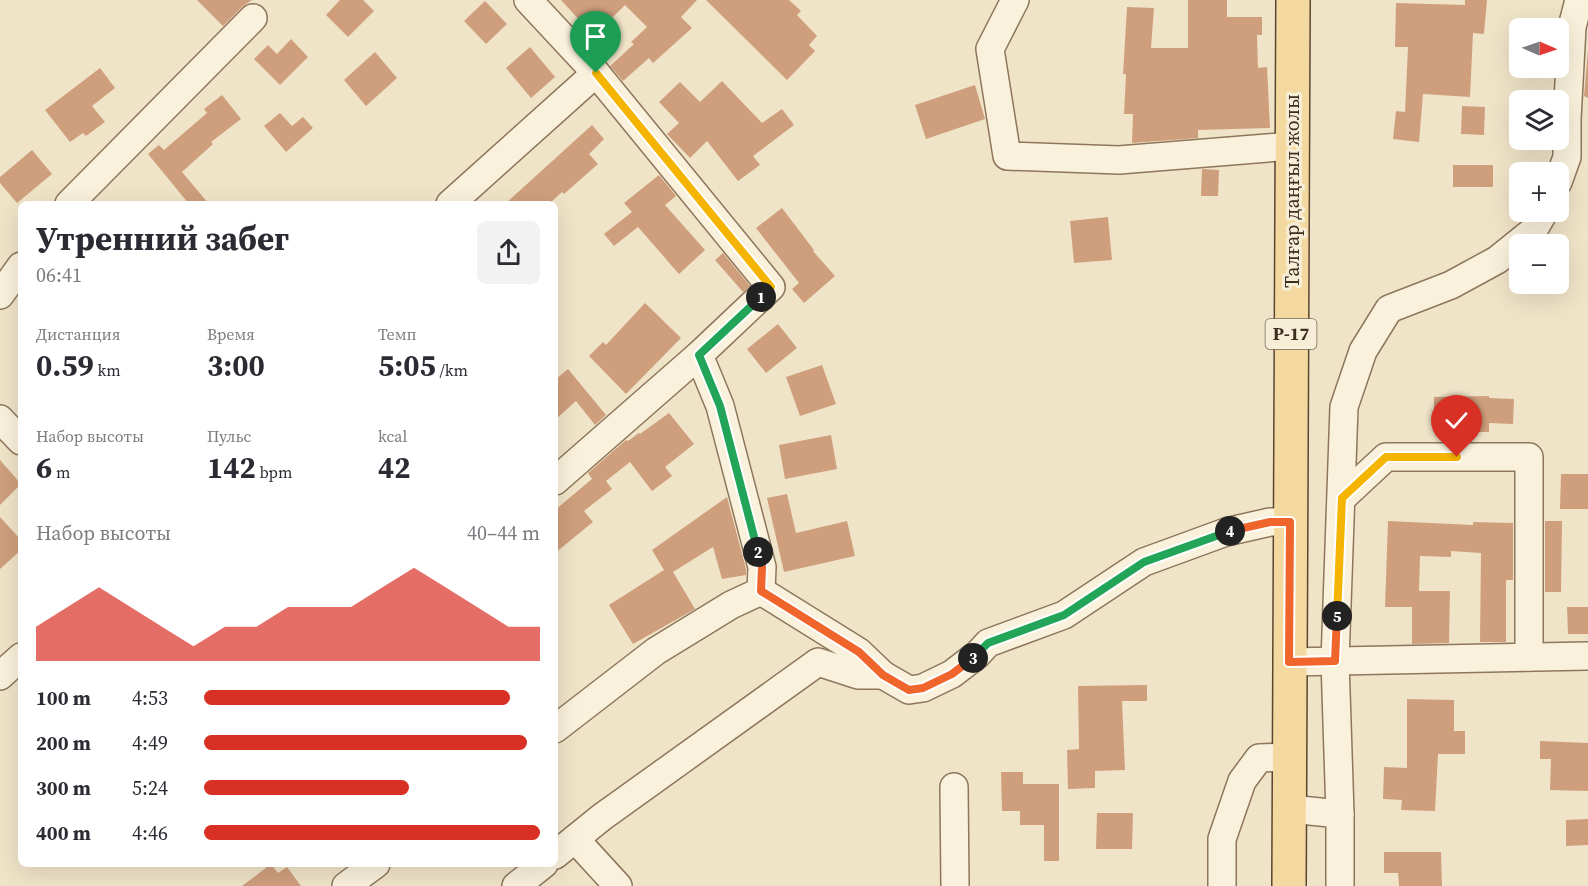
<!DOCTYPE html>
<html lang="ru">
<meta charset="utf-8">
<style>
body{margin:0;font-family:"Source Serif 4",serif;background:#f2f2f3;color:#2b2b33;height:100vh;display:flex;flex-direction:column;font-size:22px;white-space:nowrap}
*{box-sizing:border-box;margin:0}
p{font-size:20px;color:#7c7c81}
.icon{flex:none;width:33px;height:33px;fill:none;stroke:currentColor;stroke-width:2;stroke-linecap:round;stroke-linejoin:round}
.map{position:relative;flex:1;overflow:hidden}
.drawer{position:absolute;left:18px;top:201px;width:540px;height:666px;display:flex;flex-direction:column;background:#fff;border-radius:9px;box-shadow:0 6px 24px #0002}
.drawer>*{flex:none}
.needle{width:39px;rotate:92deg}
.tools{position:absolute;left:1509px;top:18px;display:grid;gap:12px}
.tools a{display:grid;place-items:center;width:60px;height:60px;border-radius:9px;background:#fff;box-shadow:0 6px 24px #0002;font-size:30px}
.pin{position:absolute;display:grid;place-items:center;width:51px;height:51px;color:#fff;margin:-62px -26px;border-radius:50% 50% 50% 0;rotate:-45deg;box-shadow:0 0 6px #0007}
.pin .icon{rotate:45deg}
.km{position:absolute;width:30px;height:30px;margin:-15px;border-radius:50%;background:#222;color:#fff;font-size:16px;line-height:30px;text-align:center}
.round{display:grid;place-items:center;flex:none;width:63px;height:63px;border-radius:9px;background:#f2f2f3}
.head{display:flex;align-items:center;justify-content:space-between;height:102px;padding:0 18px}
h1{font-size:33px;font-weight:700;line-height:45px}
.stats{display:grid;grid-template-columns:repeat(3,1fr);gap:9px;height:102px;padding:6px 18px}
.stats div{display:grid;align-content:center}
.stats b{font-size:30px;font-weight:700}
.stats small{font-size:16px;font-weight:400}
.stats p{font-size:16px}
.chart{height:168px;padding:12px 18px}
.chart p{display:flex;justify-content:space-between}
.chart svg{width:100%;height:108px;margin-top:6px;fill:#d93025;opacity:.7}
ul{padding:0 18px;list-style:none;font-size:20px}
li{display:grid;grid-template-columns:96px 72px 1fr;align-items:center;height:45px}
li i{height:15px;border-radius:8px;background:#d93025}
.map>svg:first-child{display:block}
.building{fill:#cf9f7d}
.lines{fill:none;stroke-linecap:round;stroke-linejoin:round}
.minor-casing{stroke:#8d765c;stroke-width:30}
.major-casing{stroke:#5b4430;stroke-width:36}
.minor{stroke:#faf1dc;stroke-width:27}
.major{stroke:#f3d9a0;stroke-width:33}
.split-1-casing{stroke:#fff;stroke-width:12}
.split-2-casing{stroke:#fff;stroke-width:12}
.split-3-casing{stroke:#fff;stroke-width:12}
.split-4-casing{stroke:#fff;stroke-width:12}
.split-5-casing{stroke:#fff;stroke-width:12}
.split-6-casing{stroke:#fff;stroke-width:12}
.split-1{stroke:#f5b400;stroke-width:8}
.split-2{stroke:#22a559;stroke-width:8}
.split-3{stroke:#f0652b;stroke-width:8}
.split-4{stroke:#22a559;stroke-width:8}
.split-5{stroke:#f0652b;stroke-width:8}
.split-6{stroke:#f5b400;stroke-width:8}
.labels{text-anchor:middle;stroke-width:6;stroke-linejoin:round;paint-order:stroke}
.shield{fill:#f7eed8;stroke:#756857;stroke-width:1.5}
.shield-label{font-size:18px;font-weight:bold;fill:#3d2e20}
.street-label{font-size:20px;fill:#3d2e20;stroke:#f7eed8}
</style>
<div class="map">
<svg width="1588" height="886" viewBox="0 0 1588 886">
<rect width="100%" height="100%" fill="#f0e4c8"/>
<g class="building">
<polygon points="197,0 252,0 242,7 223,26"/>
<polygon points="340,0 363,0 374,11 348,37 326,15"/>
<polygon points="561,0 697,0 681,17 692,28 653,63 649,58 623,81 610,66 634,44 631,42 647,27 625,5 588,42 578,30 584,25"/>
<polygon points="706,0 789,0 801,11 797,15 817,36 809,45 815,51 787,80"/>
<polygon points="1188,0 1227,0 1227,17 1262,17 1262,35 1257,35 1258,68 1267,67 1270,128 1198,130 1198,138 1132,143 1133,114 1124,114 1126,74 1123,74 1127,7 1154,8 1151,48 1188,48"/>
<polygon points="1465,0 1487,0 1484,34 1473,33 1470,97 1423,94 1419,142 1393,139 1396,111 1405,112 1408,47 1395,47 1396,3 1465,5"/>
<polygon points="485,1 507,24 486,44 464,21"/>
<polygon points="291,39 308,57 280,85 254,59 268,45 277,54"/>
<polygon points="530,47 555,77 531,98 506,68"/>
<polygon points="1588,50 1588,98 1584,96"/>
<polygon points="375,52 397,78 366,106 344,80"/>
<polygon points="100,68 115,88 92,106 105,122 86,136 83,133 70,142 45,110"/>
<polygon points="722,81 762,123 782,109 794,125 753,156 760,165 738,181 707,141 690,158 667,134 679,123 659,102 680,82 700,102"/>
<polygon points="975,85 985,119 926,139 915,105"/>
<polygon points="222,95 241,119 211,142 213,144 182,172 209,204 189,204 148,154 159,145 164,150 207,113 204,109"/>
<polygon points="1462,106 1485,107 1484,135 1461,134"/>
<polygon points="280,113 292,126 303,117 313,128 286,152 264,126"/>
<polygon points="592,125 604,139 589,154 598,164 564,194 562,192 549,204 505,204"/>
<polygon points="32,150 52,174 17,203 0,183 0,177"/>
<rect x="1453" y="165" width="40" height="22"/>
<polygon points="1202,169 1219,170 1218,196 1201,196"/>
<polygon points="659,175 676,196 665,205 705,250 679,274 638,227 614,246 604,234 632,212 624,203"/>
<polygon points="782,208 814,250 813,251 835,276 804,303 792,289 799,283 756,228"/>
<polygon points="1108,217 1112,260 1074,263 1070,221"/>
<polygon points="723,253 750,286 743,292 715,260"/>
<polygon points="645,303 681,338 626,394 589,356 603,342 606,345"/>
<polygon points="778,324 797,348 766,373 747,349"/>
<polygon points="822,365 836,404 800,416 786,377"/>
<polygon points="568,369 606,415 595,425 576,401 555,420 555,380"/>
<polygon points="1489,396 1489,398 1514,399 1513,424 1489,423 1489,432 1434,432 1434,397"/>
<polygon points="669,413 694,444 665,467 672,476 652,491 630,462 606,481 612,489 584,511 593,522 555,553 555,510 592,479 588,473 626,440 628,441 639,433 640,434"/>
<polygon points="831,435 837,469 785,479 779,445"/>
<polygon points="0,460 21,484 0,505"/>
<polygon points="1561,474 1588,474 1588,509 1560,509"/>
<polygon points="787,494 796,533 847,521 855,556 784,572 767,498"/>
<polygon points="727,497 746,569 746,575 722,579 713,547 673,572 695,609 633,644 609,605 664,570 652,550"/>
<polygon points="0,517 21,540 21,550 0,569"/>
<polygon points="1388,521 1473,525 1473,522 1513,523 1513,580 1506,580 1506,642 1480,642 1481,553 1451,551 1451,557 1420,556 1419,591 1450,591 1449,643 1412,644 1412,607 1385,607"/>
<polygon points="1545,521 1562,521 1561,592 1545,592"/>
<polygon points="1567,607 1588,607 1588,634 1568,634"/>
<polygon points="1147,685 1147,701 1122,701 1125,770 1095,771 1095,788 1068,789 1067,750 1079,749 1078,686"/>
<polygon points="1407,699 1454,700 1454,731 1465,731 1465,754 1438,754 1435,811 1401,810 1402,800 1383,799 1384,767 1407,768"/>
<polygon points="1540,741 1588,743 1588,791 1550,790 1551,759 1540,759"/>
<polygon points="1001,772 1023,772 1023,784 1059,784 1059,861 1044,861 1044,825 1020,825 1020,811 1002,811"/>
<polygon points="1097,813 1133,813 1132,849 1096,849"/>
<polygon points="1588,819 1588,845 1566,846 1566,820"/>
<polygon points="1384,852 1441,852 1442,886 1399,886 1398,873 1384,873"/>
<polygon points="271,864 278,873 287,867 301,886 242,886"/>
</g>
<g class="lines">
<g class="minor-casing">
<g id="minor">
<polyline points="528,0 596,73 771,287 699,355 555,481"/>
<polyline points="1015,0 990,49 1007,156 1119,160 1292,146"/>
<polyline points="1558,182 1567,157 1567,119 1572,27 1579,0"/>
<polyline points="69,204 253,18"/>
<polyline points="450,204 596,73"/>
<polyline points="0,295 21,266"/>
<polyline points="0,419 21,441"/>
<polyline points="1342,498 1386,457 1529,457 1529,657"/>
<polyline points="761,591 859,652 883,675 909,690 923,688 952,674 978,654 988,643 1064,615 1144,562 1226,532 1270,522 1290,522"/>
<polyline points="1289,662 1588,656"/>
<polyline points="0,676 21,657"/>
<polyline points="555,729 656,651 731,605 761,591 762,567 720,406 699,355"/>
<polyline points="954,787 955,886"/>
<polyline points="1290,809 1340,814"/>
<polyline points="575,839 618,886"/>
<polyline points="555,855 602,817 818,662 858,675 883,675"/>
<polyline points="346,886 376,864"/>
<polyline points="516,886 544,864"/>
<polyline points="1222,886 1222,839 1242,781 1259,758 1289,757"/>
<polyline points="1340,886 1340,814 1335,661 1344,407 1363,351 1389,309 1451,285 1497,260 1533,231 1544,212"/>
</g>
</g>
<g class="major-casing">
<polyline id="major" points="1289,886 1293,0"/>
</g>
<use href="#minor" class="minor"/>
<use href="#major" class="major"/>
</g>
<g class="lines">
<g class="split-1-casing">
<polyline id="split-1" points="596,73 771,287 761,297"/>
</g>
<g class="split-2-casing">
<polyline id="split-2" points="758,552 720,406 699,355 761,297"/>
</g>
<g class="split-3-casing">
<polyline id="split-3" points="758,552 762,567 761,591 859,652 883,675 909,690 923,688 952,674 973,658"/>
</g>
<g class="split-4-casing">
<polyline id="split-4" points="973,658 988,643 1064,615 1144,562 1230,531"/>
</g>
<g class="split-5-casing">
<polyline id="split-5" points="1230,531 1270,522 1290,522 1289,662 1335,661 1337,616"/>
</g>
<g class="split-6-casing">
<polyline id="split-6" points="1337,616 1342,498 1386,457 1457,457"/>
</g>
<use href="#split-1" class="split-1"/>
<use href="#split-2" class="split-2"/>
<use href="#split-3" class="split-3"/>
<use href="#split-4" class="split-4"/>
<use href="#split-5" class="split-5"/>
<use href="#split-6" class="split-6"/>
</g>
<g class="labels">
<rect class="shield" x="1265.5" y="319" width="51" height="30" rx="4.5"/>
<g class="shield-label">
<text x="1291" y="340">P-17</text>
</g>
<g class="street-label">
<text transform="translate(1292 191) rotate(-90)" y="7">Талғар даңғыл жолы</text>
</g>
</g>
</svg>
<div class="tools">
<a><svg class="needle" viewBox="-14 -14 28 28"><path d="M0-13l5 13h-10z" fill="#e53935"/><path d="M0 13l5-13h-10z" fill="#7c7c81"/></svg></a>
<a><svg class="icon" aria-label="layers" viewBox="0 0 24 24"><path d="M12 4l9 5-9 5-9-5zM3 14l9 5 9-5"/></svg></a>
<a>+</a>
<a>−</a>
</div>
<div class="pin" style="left:596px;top:73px;background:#1e9e55"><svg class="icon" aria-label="arrive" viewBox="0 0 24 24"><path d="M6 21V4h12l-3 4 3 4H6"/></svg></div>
<div class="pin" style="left:1457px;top:457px;background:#d93025"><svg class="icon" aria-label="check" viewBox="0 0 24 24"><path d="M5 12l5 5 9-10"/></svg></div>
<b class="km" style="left:761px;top:297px">1</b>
<b class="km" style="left:758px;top:552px">2</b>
<b class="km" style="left:973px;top:658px">3</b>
<b class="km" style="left:1230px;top:531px">4</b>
<b class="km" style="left:1337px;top:616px">5</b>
<section class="drawer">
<div class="head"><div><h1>Утренний забег</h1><p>06:41</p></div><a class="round"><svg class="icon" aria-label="share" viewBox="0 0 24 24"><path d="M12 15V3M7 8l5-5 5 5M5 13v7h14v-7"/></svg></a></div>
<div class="stats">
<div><p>Дистанция</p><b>0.59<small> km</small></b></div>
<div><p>Время</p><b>3:00</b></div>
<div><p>Темп</p><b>5:05<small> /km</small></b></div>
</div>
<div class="stats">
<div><p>Набор высоты</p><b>6<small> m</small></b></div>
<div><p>Пульс</p><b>142<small> bpm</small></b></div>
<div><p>kcal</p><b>42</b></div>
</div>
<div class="chart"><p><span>Набор высоты</span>40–44 m</p>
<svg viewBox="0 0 160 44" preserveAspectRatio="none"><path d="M0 44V30L10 22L20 14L30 22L40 30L50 38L60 30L70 30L80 22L90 22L100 22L110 14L120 6L130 14L140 22L150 30L160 30V44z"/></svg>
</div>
<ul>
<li><b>100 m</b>4:53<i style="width:91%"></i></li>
<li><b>200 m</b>4:49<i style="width:96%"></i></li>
<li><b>300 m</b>5:24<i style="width:61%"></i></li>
<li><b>400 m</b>4:46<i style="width:100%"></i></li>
</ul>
</section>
</div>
